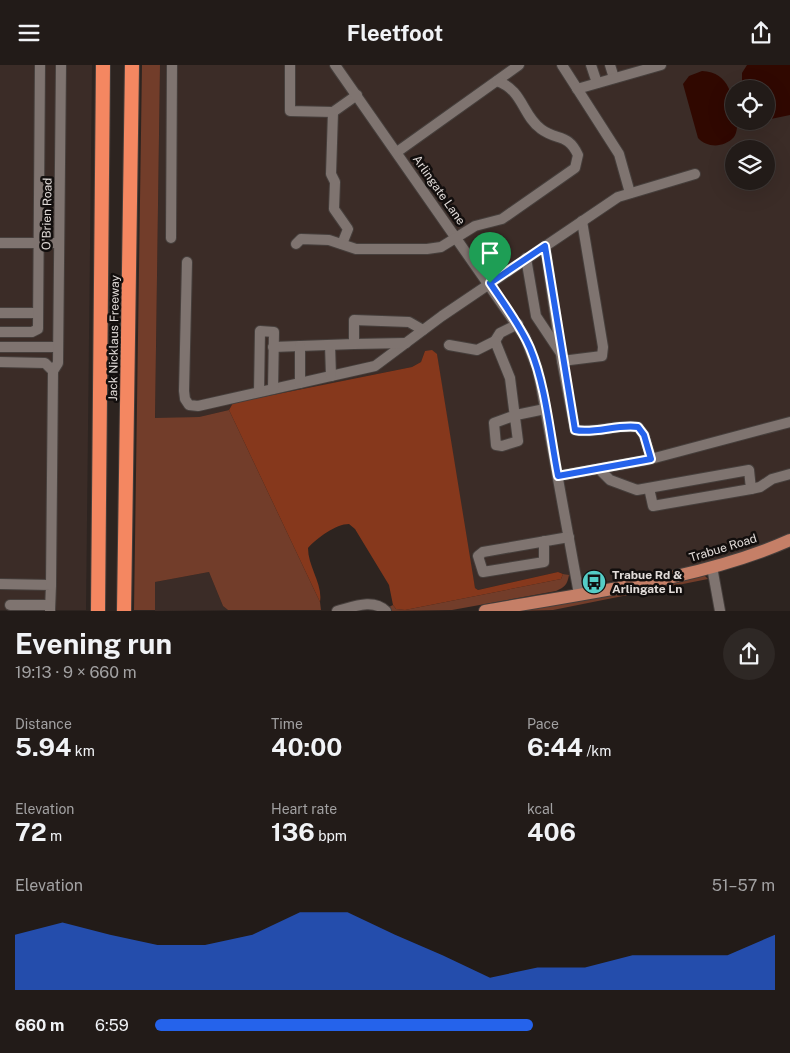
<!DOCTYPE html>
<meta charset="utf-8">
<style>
body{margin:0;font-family:"Public Sans",sans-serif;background:#2e2825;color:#f1f3f6;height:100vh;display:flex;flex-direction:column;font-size:19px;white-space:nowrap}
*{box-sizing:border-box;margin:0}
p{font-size:16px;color:#a2a1a2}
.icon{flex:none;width:28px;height:28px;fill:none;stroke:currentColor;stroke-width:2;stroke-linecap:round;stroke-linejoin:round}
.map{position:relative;height:546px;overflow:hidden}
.sheet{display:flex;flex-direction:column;background:#221b18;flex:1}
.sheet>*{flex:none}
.fabs{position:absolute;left:725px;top:15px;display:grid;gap:10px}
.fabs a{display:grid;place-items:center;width:50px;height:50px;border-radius:50%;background:#221b18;box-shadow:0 5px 20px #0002,0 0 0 1px #3f3937;font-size:25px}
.pin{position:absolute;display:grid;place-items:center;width:42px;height:42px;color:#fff;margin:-51px -21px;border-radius:50% 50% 50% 0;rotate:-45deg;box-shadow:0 0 5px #0007}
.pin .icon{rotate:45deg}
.round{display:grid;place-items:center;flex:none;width:52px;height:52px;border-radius:26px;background:#2e2825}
.summary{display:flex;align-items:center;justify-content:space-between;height:85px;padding:0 15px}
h1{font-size:28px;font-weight:700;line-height:38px}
.stats{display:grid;grid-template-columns:repeat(3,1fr);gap:8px;height:85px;padding:5px 15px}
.stats div{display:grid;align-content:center}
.stats b{font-size:25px;font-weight:700}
.stats small{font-size:14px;font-weight:400}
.stats p{font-size:14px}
.chart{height:140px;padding:10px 15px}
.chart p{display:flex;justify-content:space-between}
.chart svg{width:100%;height:90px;margin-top:5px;fill:#2563eb;opacity:.7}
ul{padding:0 15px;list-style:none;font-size:16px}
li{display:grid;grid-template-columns:80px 60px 1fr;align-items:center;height:38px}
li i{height:12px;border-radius:6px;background:#2563eb}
header{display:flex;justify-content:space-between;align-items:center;height:65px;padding:0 15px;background:#221b18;font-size:22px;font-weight:700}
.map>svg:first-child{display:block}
.built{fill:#3b2c27;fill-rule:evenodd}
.green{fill:#723d2a}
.forest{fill:#86381c}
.water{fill:#300800}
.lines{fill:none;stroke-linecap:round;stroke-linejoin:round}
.minor-casing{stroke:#463f3c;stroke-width:12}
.major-casing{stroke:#463f3c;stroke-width:14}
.highway-casing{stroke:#463f3c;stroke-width:16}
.minor{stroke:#7f7470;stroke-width:10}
.major{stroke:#c57f67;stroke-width:12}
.highway{stroke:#f48761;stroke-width:14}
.route-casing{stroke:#fff;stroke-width:10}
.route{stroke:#2563eb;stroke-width:6}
.labels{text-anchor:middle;stroke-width:5;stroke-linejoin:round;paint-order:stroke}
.street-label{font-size:12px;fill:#e2dcd9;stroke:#120e0d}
.poi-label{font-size:12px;font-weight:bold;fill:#e2dcd9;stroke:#120e0d;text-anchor:start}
</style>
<header><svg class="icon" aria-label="menu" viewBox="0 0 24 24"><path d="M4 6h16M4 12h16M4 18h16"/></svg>Fleetfoot<svg class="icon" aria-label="share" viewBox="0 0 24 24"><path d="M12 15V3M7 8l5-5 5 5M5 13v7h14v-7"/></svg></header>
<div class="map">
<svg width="790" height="546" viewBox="0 0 790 546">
<rect width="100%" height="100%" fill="#2d2420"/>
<g class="built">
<polygon points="0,0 92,0 86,545 0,545"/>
<path d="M160,0H790V469L728,493L681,504L591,519L558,507L478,525L475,523L468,488L437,290L425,286L421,297L412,302L233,338L229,345L199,352L155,354ZM734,24H766V56H734ZM734,84H766V116H734Z"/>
<polygon points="209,507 223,541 228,545 155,546 155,517"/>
</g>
<g class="green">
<polygon points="142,0 160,0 155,353 199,352 229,345 320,537 321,545 228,545 223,541 209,507 155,517 155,545 134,545"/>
<path d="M563,509L569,510C567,520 565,522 556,526L452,545L390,546L389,542L393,540L396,544L405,545L561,514Z"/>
<polygon points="704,510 708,514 553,545 517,546"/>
</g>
<path class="forest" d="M432,285L437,289L475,523L478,525L558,507L563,509L561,514L405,545L396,544L393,540L389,520L355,464L349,459C336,459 317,473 308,483C308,502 323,519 320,537L229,345L233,338L412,302L421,297L425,286Z"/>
<g class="water">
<polygon points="747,0 790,0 790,50 766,55 766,24 742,24 742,8"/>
<path d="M702,6C730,7 734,33 734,56H738C737,61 737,68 734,72C724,83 707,83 698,73L683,19L689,11Z"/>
</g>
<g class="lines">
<g class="minor-casing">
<g id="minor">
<polyline points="290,0 290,46 333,47 357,30"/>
<polyline points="335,0 525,272 537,303 541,321 579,529"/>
<polyline points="562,0 619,89 630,128"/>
<polyline points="591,0 597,18"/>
<polyline points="610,0 614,13"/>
<polyline points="577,24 661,0"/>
<polyline points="333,47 331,109 335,117 334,144 348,164 342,179"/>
<polyline points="397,87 519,0"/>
<path d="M582,156L603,282L602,291L562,296L575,365C594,369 617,359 638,362L644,370L651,394"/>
<polyline points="171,173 172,0"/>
<polyline points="0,178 59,178"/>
<path d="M296,179L301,174L329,175L356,184H427L441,182L475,161L502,154L575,103L578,90C568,68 557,76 541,64C522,50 523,25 497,16"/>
<polyline points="545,181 562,296"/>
<polyline points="526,193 536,251 560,287"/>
<polyline points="187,197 184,326 185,334 189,340 198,341 375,301 442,251 618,132 695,109"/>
<polyline points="0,248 38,248"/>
<polyline points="0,267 32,267 38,264 40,0"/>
<polyline points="495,276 500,268 518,259"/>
<polyline points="354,279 406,278"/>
<polyline points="330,280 331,311"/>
<polyline points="449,280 477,285 495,276 510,313 518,376 502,381 496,380 494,358 516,350 545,344"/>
<polyline points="0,282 58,282"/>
<polyline points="273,282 354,279 354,255 409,257 423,265"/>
<polyline points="0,297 45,298 53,306"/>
<polyline points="300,318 300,281"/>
<polyline points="259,327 260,266 274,267 273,324"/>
<polyline points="599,404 610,415 637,425 749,405 751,424 653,441 649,423"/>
<polyline points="558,411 647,395 790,357"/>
<polyline points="751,424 760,422 772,414 790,409"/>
<polyline points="544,476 544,497 483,507 478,491 483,487 569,472"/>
<polyline points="712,502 720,546"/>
<polyline points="0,519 51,520 50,546"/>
<polyline points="51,520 53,306 58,298 61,0"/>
<polyline points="10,540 50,540"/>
<path d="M337,546C353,542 373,533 386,546"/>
</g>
</g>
<g class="major-casing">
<path id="major" d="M485,546C583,528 700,515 790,475"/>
</g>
<g class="highway-casing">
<g id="highway">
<polyline points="98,546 103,0"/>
<polyline points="124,546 132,0"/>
</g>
</g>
<use href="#minor" class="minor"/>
<use href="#major" class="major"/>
<use href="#highway" class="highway"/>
</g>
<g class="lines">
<g class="route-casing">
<path id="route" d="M545,181L575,365C595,369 617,359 638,362L644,370L651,394L558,411C550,371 546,321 530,283C520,260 504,239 490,218Z"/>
</g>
<use href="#route" class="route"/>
</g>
<defs>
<g id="bus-disc" transform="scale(1.25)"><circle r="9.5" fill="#54cdc6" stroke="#120e0d"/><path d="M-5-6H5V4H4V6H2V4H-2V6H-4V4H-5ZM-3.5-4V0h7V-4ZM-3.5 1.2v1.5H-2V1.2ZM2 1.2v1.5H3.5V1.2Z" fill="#111"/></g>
</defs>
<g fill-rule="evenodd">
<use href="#bus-disc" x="594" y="517"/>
</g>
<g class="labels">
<g class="street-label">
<text transform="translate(439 125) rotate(55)" y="4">Arlingate Lane</text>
<text transform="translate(47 149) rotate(-89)" y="4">O'Brien Road</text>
<text transform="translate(114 273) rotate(-89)" y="4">Jack Nicklaus Freeway</text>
<text transform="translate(723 483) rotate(-17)" y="4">Trabue Road</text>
</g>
<g class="poi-label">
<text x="612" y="514">Trabue Rd &amp;<tspan x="612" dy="14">Arlingate Ln</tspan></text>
</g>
</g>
</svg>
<div class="fabs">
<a><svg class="icon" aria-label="locate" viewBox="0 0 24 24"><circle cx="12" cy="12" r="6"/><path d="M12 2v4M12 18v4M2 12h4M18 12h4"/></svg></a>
<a><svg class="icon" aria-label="layers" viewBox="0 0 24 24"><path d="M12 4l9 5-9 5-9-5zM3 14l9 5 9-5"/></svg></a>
</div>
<div class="pin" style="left:490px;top:218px;background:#1e9e55"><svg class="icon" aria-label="arrive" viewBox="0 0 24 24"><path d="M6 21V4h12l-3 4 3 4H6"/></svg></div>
</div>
<section class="sheet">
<div class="summary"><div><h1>Evening run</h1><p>19:13 · 9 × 660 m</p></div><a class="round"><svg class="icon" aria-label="share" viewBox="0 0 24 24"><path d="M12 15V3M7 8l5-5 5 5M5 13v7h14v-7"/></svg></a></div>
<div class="stats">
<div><p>Distance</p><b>5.94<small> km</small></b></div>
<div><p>Time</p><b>40:00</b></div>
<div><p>Pace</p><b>6:44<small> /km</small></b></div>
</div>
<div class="stats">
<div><p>Elevation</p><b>72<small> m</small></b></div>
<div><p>Heart rate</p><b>136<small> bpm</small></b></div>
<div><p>kcal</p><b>406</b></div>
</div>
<div class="chart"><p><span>Elevation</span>51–57 m</p>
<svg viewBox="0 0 160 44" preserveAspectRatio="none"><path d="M0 44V17L10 11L20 17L30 22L40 22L50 17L60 6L70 6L80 17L90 27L100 38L110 33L120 33L130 27L140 27L150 27L160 17V44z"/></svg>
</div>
<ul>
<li><b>660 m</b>6:59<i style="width:61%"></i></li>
</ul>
</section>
